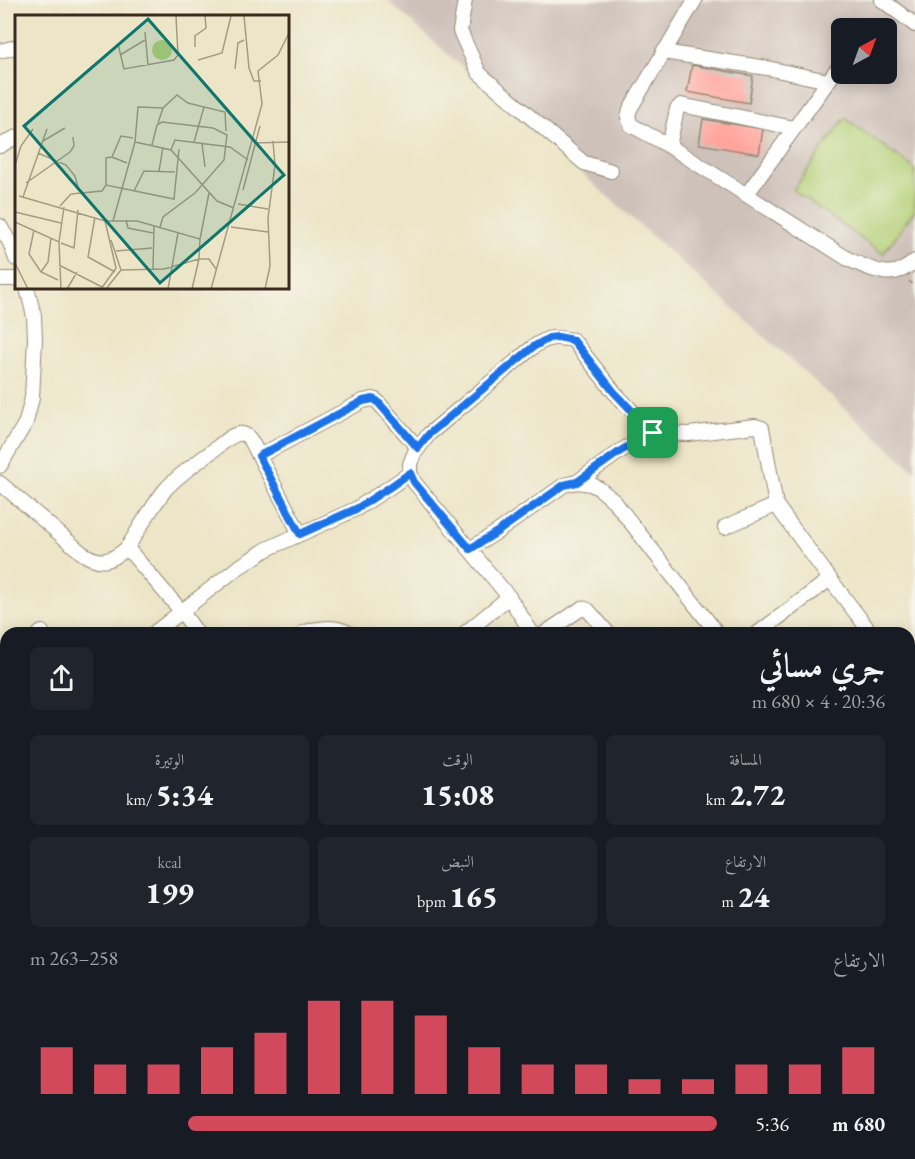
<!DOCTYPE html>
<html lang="ar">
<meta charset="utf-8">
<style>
body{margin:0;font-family:"EB Garamond",Amiri,serif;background:#20242c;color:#f1f3f6;direction:rtl;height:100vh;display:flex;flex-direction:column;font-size:22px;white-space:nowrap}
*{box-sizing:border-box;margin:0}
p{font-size:20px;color:#9ea1a6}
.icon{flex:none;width:33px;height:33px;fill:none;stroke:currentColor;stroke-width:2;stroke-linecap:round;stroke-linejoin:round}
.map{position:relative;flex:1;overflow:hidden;direction:ltr}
.side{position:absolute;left:0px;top:627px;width:915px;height:532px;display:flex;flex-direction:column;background:#171b24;border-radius:18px 18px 0 0;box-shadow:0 3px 15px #0003;direction:rtl}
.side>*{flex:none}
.needle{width:39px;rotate:41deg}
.controls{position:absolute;left:831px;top:18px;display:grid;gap:12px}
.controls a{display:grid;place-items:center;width:66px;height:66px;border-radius:9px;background:#171b24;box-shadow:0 3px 15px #0003;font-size:30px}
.pin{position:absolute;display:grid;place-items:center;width:51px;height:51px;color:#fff;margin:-26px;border-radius:12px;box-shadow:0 3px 9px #0006}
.round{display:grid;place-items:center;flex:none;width:63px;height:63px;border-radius:9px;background:#20242c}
.summary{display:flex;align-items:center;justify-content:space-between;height:102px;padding:0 30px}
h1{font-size:33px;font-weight:800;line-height:45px}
.metrics{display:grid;grid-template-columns:repeat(3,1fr);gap:9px;height:102px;padding:6px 30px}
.metrics div{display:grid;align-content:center;border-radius:9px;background:#20242c;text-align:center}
.metrics b{font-size:30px;font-weight:800}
.metrics small{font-size:16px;font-weight:400}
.metrics p{font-size:16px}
.chart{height:168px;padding:12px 30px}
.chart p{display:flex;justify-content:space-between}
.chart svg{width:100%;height:108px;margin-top:6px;stroke:#d1495b;stroke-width:6}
ul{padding:0 30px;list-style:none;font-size:20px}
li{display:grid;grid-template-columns:96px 72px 1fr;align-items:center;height:45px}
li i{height:15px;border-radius:8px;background:#d1495b}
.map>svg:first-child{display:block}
.industrial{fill:#cec1ba;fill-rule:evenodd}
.green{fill:#b3d077;stroke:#777d4a;stroke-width:1.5}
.building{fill:#ffa49c}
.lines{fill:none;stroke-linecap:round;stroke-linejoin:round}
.minor-casing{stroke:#948872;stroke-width:16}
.major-casing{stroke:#948872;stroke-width:19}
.path{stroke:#948872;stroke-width:1.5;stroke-dasharray:4.5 4.5;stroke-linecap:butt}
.minor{stroke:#fff;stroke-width:14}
.major{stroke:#fff;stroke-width:16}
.rail{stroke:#3b2a1e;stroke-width:3;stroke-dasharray:9 4.5;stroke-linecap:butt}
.route-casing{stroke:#fff;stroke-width:12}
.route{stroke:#1a73e8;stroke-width:8}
.inset-road{fill:none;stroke:#a59a83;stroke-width:1.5}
.view{fill:#0f766e;fill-opacity:0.15;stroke:#0f766e;stroke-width:3}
.inset-edge{fill:none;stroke:#3b2a1e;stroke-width:3}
</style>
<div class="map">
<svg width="915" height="1159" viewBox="0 0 915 1159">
<rect width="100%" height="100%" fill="#f7f3e8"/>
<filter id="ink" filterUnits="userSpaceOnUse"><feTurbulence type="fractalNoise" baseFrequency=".0167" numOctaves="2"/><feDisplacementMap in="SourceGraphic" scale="12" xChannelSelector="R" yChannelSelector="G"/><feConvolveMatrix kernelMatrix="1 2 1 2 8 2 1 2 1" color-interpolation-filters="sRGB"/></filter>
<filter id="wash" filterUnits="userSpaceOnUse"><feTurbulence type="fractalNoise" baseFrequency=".008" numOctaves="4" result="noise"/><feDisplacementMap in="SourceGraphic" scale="24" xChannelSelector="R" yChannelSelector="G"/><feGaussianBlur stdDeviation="1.35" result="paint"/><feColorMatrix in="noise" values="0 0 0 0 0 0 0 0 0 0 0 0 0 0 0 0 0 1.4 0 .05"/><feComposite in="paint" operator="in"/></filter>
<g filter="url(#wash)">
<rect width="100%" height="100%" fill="#ece5c7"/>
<path class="industrial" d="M387,0H915V471L614,202ZM842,28H886V74H842Z"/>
<polygon class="green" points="845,118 915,169 915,210 883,254 793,190"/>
<g id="blocks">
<g class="building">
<polygon points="692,65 753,76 749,103 687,92"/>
<polygon points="703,119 763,129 759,154 699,144"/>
</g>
</g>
</g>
<g filter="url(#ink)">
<use href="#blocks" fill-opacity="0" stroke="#948872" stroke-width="1.5"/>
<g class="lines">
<g class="minor-casing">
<g id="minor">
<polyline points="465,0 460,31 479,73 584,163 611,171"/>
<path d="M695,0L630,109L628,117L631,125L669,146L848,259C872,270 893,282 915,261"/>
<polyline points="882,0 915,25"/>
<polyline points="0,51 16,47"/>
<polyline points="663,52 767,68 828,81"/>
<polyline points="0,146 16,137"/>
<polyline points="669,146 677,109 681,105 794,128"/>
<polyline points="747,194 842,62"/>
<polyline points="0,226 10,243 16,259"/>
<polyline points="0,279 16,279"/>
<polyline points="0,466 26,422 32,398 35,339 34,316 27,288"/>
<path d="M410,473V464L414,454L429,434L533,347C549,336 555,337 573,340L614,392L653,433"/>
<polyline points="577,482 622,450 653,433 689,434 755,426 762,428 776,505 830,579 758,633"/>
<path d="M0,483L82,553C100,565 111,562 127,548L182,612L197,633"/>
<polyline points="725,527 776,505"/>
<polyline points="300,534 259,456 363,401 373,399 377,401 418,448"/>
<path d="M127,548C139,529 151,508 165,490C179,474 198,462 215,449C222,444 233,432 243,434C251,436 255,449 259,456"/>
<polyline points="470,549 497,532 564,485 577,482 591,484 600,489 614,501 717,633"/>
<polyline points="830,579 871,633"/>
<polyline points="40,633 42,632"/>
<polyline points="154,633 236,569 267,549 356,509 390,487 410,473 414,482 509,597 532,633"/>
<path d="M303,633C317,627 336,626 349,633"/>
<polyline points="465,633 509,597"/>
<polyline points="545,633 582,608 588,610 608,633"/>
<polyline points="0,663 6,658"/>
<polyline points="0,701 6,707"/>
<polyline points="0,916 6,921"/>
<polyline points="0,1066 6,1070"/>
<polyline points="909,1088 915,1082"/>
<polyline points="145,1154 158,1159"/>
<polyline points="650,1154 654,1159"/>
<polyline points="70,1159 77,1154"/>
<polyline points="287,1159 293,1154"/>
<polyline points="826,1159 832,1154"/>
</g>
</g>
<g class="major-casing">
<g id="major">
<polyline points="909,905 915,901"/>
<polyline points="909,931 915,927"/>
<polyline points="514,1159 523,1154"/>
<polyline points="548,1159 557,1154"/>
</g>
</g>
<polyline class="path" points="909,281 915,286"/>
<use href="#minor" class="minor"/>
<use href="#major" class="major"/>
<g class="rail">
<polyline points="909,1144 915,1138"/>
<polyline points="891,1159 898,1154"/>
</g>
</g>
</g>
<g class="lines" filter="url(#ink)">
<g class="route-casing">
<polygon id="route" points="558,337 573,340 614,392 653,433 622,450 577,482 564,485 497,532 470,549 414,482 410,473 390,487 356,509 300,534 259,456 363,401 373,399 377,401 418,448 429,434 533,347 549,338"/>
</g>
<use href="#route" class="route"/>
</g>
<g transform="translate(15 15)">
<rect width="274" height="274" fill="#ece5c7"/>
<path d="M137 35a10 10 0 1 1 20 0a10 10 0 1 1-20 0Z" fill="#b3d077"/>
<path class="inset-road" d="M229,1L234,53L239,66H246M130,17L133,50M103,29L109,54L159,45L163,40L161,1M180,32V21L191,13L190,1M105,40L130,25M183,45L207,38L216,1M220,54L223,28L229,25M189,92L210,97L211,116M143,108L148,93L162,80L173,88L189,92L179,127M28,126L50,113M120,127L123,92L148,93M239,128L275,127M187,129L190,152M137,130L142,110L147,107L198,113L212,120L209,145L180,178L148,202L145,212M156,135L160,125L215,132L233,145M23,138L51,150L60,161L64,176M112,148L97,142L106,121L118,123M0,150L6,131L18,114M144,156L148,132M11,168L55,137L59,131L58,122M91,170V143L97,142M228,175L245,111M119,176L129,156L160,157M4,181L90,206H122L185,224L184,244H194L201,254M8,182L32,114M223,189L253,194M45,191L56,179L87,176L91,170L159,184L164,134M0,197L46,208M80,202L73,242L100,257M111,205L113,213L138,218M98,206L120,127L156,135L202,186L219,193M0,207L44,227L49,192M216,212L253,217M19,215L14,239L26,257L43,265M185,224L194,178M44,227L46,274M46,228L59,233L63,195M101,236L137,233M0,248L13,274M44,250L87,272M106,255L149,254L184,244L177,274M138,255L139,211M26,257L33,247L36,223M52,274L62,257M86,274L101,253L90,206M91,274L106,255L96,225M153,274L163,218M196,274L247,89L243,56L263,40L275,16M250,274L255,251L253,203L260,150L258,126"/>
<path class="view" d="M133,4L269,160L145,268L9,111Z"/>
<rect width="274" height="274" class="inset-edge"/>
</g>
</svg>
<div class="controls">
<a><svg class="needle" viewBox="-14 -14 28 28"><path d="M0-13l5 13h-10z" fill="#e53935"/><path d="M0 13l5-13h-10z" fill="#9ea1a6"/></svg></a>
</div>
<div class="pin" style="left:653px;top:433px;background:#1e9e55"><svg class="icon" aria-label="arrive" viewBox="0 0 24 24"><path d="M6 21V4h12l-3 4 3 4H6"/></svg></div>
<section class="side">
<div class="summary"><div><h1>جري مسائي</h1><p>20:36 · 4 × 680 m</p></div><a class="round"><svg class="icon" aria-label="share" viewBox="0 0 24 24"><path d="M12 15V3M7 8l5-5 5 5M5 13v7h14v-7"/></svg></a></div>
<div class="metrics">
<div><p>المسافة</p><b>2.72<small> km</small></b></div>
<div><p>الوقت</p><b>15:08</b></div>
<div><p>الوتيرة</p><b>5:34<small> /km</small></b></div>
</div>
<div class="metrics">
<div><p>الارتفاع</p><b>24<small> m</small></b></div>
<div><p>النبض</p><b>165<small> bpm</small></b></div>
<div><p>kcal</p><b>199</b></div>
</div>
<div class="chart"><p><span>الارتفاع</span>258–263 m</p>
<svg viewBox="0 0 160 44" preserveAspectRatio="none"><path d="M5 44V25M15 44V32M25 44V32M35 44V25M45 44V19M55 44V6M65 44V6M75 44V12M85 44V25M95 44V32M105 44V32M115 44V38M125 44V38M135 44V32M145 44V32M155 44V25"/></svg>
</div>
<ul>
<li><b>680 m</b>5:36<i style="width:77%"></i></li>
</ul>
</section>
</div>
